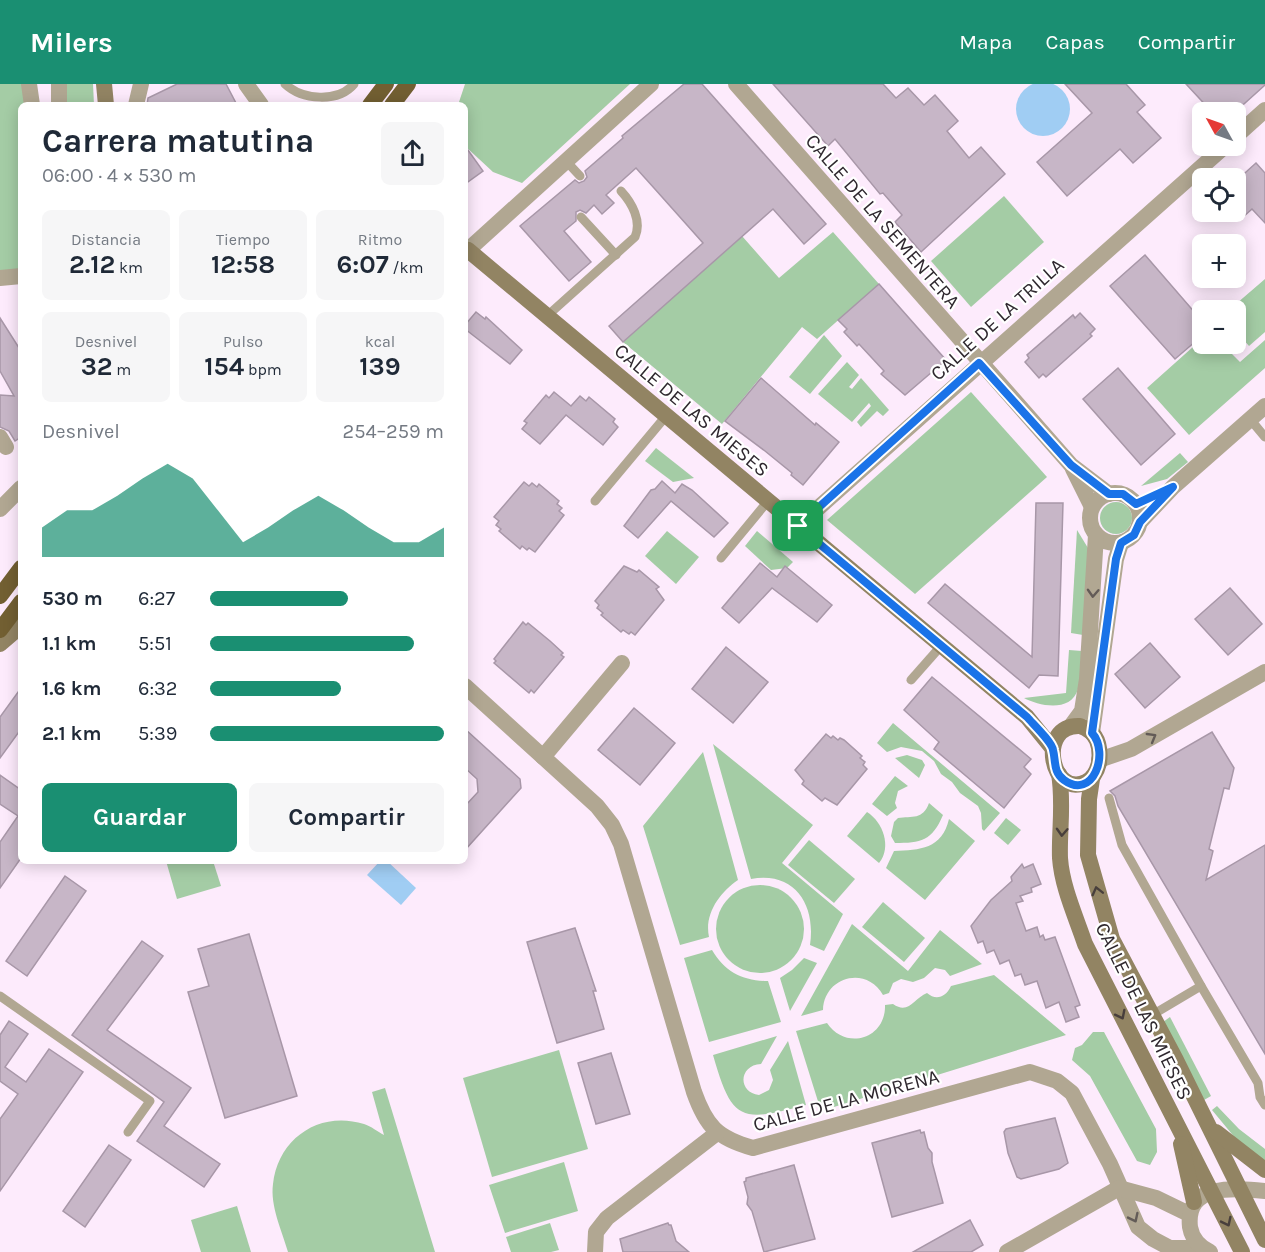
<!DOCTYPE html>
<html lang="es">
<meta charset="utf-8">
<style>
body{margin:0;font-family:Karla,sans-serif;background:#f6f6f7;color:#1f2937;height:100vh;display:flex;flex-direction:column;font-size:22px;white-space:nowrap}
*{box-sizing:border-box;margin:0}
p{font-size:20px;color:#747a83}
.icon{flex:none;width:33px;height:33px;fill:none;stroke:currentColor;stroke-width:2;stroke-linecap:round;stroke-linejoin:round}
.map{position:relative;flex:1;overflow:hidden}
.sheet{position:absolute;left:18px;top:18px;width:450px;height:762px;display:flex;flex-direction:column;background:#fff;border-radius:9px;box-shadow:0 3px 15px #0003}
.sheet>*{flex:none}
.needle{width:39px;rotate:310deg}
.fabs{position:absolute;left:1192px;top:18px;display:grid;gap:12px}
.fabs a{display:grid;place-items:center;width:54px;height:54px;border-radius:9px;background:#fff;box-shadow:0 3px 15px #0003;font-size:30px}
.pin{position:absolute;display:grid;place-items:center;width:51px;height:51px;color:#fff;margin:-26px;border-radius:12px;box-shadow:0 3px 9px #0006}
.round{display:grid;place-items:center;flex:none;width:63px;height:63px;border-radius:9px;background:#f6f6f7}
.head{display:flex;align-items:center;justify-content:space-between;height:102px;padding:0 24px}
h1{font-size:33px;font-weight:700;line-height:45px}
.figures{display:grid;grid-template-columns:repeat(3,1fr);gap:9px;height:102px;padding:6px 24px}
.figures div{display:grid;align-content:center;border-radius:9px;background:#f6f6f7;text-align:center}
.figures b{font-size:26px;font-weight:700}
.figures small{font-size:16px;font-weight:400}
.figures p{font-size:16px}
.chart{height:168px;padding:12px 24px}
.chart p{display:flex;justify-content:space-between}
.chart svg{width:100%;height:108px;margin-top:6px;fill:#1a8f72;opacity:.7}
.primary-button{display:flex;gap:12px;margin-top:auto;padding:12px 24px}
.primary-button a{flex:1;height:69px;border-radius:9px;background:#1a8f72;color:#fff;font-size:24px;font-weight:700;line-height:69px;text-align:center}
.primary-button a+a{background:#f6f6f7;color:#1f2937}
ul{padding:0 24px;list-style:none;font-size:20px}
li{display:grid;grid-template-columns:96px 72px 1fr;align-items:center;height:45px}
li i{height:15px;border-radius:8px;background:#1a8f72}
header{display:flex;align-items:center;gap:36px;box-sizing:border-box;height:84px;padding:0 30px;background:#1a8f72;color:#fff}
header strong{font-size:28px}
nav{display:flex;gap:33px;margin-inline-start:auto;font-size:21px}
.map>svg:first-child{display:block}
.green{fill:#a4cca5}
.water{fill:#a0cdf3}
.building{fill:#c7b6c7;stroke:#a897a8;stroke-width:1.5}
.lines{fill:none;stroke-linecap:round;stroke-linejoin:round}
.service{stroke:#b1a792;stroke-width:9}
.minor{stroke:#b1a792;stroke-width:16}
.tertiary{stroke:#b1a792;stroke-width:16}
.secondary{stroke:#928463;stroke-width:16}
.trunk{stroke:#725f32;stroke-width:16}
.oneway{stroke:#635b57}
.oneway2{stroke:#483f3c}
.route-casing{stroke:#fff;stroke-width:12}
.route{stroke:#1a73e8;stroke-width:8}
.labels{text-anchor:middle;stroke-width:4.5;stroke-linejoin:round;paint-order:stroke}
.street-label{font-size:20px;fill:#2f282f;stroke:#fff}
</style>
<header>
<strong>Milers</strong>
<nav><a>Mapa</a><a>Capas</a><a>Compartir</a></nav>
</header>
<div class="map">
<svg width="1265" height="1168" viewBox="0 0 1265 1168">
<rect width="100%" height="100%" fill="#fdebfc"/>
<g class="green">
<polygon points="0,0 26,0 29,21 21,21 21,186 0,188"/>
<polygon points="66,0 93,0 94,21 67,21"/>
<polygon points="465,0 630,0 522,99 493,88 465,62 465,21 458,21"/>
<polygon points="1004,112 1044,158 971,223 931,177"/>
<polygon points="833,148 879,200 817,255 802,243 722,340 623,258 742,152 779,194"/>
<polygon points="1265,195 1265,248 1249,262 1236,247 1236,226 1229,226"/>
<polygon points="824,251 842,272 810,310 789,293"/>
<polygon points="1203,254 1203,260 1222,260 1240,278 1265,256 1265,284 1189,351 1147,304"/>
<polygon points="847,278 859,291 849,303 852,305 861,294 889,326 883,332 877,327 861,343 857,338 871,322 869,319 852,338 818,310"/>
<polygon points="971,308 1047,393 915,510 827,436"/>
<polygon points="656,364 694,394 673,398 645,377"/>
<polygon points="1180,369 1188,378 1167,395 1141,402"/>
<circle cx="1116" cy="434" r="16"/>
<polygon points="1077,446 1088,464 1083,551 1071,549"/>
<polygon points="667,447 699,473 676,500 645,472"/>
<polygon points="757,447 793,478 787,484 771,486 745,462"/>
<path d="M1069,566L1082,567C1081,579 1081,594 1078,605C1071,629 1039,622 1024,614L1066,609Z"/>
<polygon points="893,639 1000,729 984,747 982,745 981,729 978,722 960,709 952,698 941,690 934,677 922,667 901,663 887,668 877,659"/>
<path d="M713,660L813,741L782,779L843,830L824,867L810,861C816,821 795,787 751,795Z"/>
<path d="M703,668L738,796C720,808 704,830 709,853L680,861L643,742Z"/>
<polygon points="907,671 922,676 925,681 919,694 895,674"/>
<polygon points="895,692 908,702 898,707 895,719 897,724 887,732 872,720"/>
<path d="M929,719L943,731C932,757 921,759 895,759L891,752L894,738L898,734C912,732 923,736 929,719Z"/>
<path d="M867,728C883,738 892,763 879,779L847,752Z"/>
<polygon points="1006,734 1021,746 1008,761 994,749"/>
<path d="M949,735L975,757L925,816L886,784L894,767C920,766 942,765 949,735Z"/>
<polygon points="809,756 855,795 834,819 788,781"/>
<polygon points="166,777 213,777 221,802 177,815"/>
<circle cx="760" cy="845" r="44"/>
<polygon points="883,818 925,854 904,878 862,843"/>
<path d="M852,840L908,887L940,846L982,880L950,892L945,886L935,884L924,894L913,898L901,895L893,899L889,909L883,911C866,881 824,893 823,926L801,932Z"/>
<path d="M712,866C725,888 743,897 768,897L781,938L709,958L684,874Z"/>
<polygon points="804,874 817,879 790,927 780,894 792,886"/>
<path d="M994,891L1066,951L821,1027L796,947L827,939C846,967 886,955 885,921L893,920C909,931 914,914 927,909C936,917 946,913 951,902Z"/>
<polygon points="1170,933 1211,1012 1204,1016 1163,938"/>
<polygon points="1093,948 1104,948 1156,1045 1157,1068 1150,1081 1137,1077 1090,992 1072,976 1075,964 1082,961"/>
<path d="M777,952L761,980C739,981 737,1008 759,1011L769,1006L773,996L770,986L788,957L806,1021C740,1039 732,1037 713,971Z"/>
<polygon points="559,966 588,1065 492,1093 463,994"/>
<path d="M385,1004L435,1168H288C282,1147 270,1122 273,1100C278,1054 320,1026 364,1040C371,1042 378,1048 384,1051L372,1008Z"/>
<polygon points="1217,1022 1239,1045 1265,1065 1265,1080 1236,1055 1212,1026"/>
<polygon points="564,1078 578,1127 505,1149 489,1101"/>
<polygon points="237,1122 251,1168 201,1168 191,1136"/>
<polygon points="550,1139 559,1166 551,1168 511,1168 506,1153"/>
</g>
<g class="water">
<circle cx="1043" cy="25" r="27"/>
<polygon points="380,777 387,777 416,804 401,821 367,791"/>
</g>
<g class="building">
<polygon points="177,0 226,0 237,21 147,21 148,14"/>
<polygon points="684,0 702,0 826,140 804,160 773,125 623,258 609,242 703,159 654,104 636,84 606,111 614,119 602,130 594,121 586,129 580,126 576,128 576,137 564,147 591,178 569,197 520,142 575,96 579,99 584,97 587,93 585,87 623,54 622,52"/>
<polygon points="773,0 883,0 896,14 908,4 924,21 935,11 958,37 947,47 969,74 981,63 1005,90 921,168 895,138 902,131 883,109 880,110 835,55 828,62"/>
<polygon points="1065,0 1126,0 1145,21 1137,28 1161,54 1133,79 1120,65 1067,112 1037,78 1092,29"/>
<polygon points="1186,0 1265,0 1265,1 1235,28 1212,28"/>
<polygon points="465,62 483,87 465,100"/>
<polygon points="1256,79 1265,89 1265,139 1252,125 1242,134 1236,127 1236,97"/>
<polygon points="1145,171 1203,238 1203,251 1175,275 1110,202"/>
<polygon points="879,200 946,276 905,311 881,290 884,287 859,260 857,262 844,248 847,245 838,236"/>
<polygon points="476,228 485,235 486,233 522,266 510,280 465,245 465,241"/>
<polygon points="1080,229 1095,245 1090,250 1092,252 1046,293 1043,290 1039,294 1025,278 1029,274 1027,271 1073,231 1075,234"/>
<polygon points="0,234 21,267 21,353 15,357 9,347 0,343 0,311 14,312 0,287"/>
<polygon points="1118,284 1175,350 1141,381 1083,315"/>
<polygon points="761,294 815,341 816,339 839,358 803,401 791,391 792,389 765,367 725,337"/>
<polygon points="554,308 571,322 580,312 586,317 589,313 615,335 613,338 618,343 603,361 566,331 540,360 522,345 527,339 524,337 546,311 549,314"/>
<polygon points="662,397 675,409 682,400 692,406 728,439 714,453 671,417 638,454 624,442 651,406 655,405"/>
<polygon points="524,398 529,402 532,399 537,403 539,400 559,417 557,420 562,424 559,427 564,431 535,468 529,464 527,466 522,462 520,465 499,447 501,445 496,441 499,437 494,433"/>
<polygon points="1036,419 1063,419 1058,592 1039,591 1029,604 928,519 945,500 1032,573"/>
<polygon points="760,479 777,493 785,482 832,521 817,538 772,504 739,539 722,524"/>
<polygon points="624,482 637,488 639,486 659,503 656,505 664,516 635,551 631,548 629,550 623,546 621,548 601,531 603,529 597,524 599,521 595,517"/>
<polygon points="1230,504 1262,540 1228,571 1195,535"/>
<polygon points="523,538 526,541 528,539 550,557 563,569 561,571 564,573 534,609 531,606 529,609 494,579 496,577 494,575"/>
<polygon points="1150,559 1180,593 1145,624 1115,590"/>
<polygon points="726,563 768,598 733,639 692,605"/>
<polygon points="932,593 1031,675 1024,683 1031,690 1004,724 934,665 939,658 904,626"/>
<polygon points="21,604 21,645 0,674 0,633"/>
<polygon points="634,624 675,659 640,701 598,666"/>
<polygon points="465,645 520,695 521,704 465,766 465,722 478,708 477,695 465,684"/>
<polygon points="1212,648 1234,684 1229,705 1224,704 1209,765 1213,767 1206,796 1265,761 1265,970 1118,722 1115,712 1110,707"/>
<polygon points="826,650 831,654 833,652 838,656 840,654 844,656 862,672 860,674 865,678 863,681 867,685 837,721 825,714 822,717 802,700 804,697 795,686"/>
<polygon points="0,691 21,706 21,774 0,804 0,758 18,732 0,720"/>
<polygon points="1022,780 1024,784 1033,780 1041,800 1031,804 1032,808 1020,812 1023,817 1016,819 1026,847 1037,843 1040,853 1043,851 1045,856 1055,853 1080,921 1075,923 1079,933 1066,938 1059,918 1046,924 1037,897 1025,901 1021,890 1015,892 1009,876 1000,880 994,866 987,869 983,857 978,859 971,842 991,816 1012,797 1011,793"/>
<polygon points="65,792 86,807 27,892 6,877"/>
<polygon points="575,844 596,907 593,907 604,945 557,959 527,858"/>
<polygon points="249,850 297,1012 225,1034 188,908 209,902 198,865"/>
<polygon points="142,857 163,872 107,946 191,1004 164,1042 220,1080 204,1103 137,1057 164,1018 72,951"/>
<polygon points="9,937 28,950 5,983 26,998 49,965 83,988 0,1107 0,1035 18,1010 0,997 0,951"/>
<polygon points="611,969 630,1030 596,1040 578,979"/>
<polygon points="1055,1034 1068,1079 1059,1085 1021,1095 1017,1093 1008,1069 1004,1048 1006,1045"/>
<polygon points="920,1046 921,1049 924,1048 928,1064 932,1069 932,1078 943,1119 892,1133 872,1059"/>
<polygon points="109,1061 131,1076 85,1143 63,1127"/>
<polygon points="794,1081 815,1155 764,1168 752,1127 747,1120 748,1113 744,1098 746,1097 746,1094"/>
<polygon points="970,1136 983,1161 971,1168 913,1168"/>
<polygon points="668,1139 669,1141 671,1141 676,1157 689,1168 623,1168 620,1155"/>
</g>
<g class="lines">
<g class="service">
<path d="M285,0C302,16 338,19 354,0"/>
<polyline points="566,77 580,92"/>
<polyline points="581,133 616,171"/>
<path d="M547,232L635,153C642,137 632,119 621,107"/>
<polyline points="1250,335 1265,353"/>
<polyline points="595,417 666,332"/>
<polyline points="721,474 768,417"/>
<polyline points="911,596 941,562"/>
<polyline points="1109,714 1122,761 1201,902"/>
<polyline points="0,912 150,1017 128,1048"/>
<polyline points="1152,931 1201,902 1258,999 1260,1013 1265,1021"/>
</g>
<g class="minor">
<polyline points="29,0 32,21"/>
<polyline points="246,0 261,21"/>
<polyline points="736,0 1071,381 1109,410"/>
<polyline points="59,21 59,0"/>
<polyline points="136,21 141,0"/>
<polyline points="1236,52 1265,26"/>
<polyline points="468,166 651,0"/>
<polyline points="0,194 21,192"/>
<polyline points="0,353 6,363"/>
<polyline points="1073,385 1092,423"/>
<circle cx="1115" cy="434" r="25"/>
<polyline points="0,425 21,404"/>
<polyline points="1140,438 1173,403 1265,322"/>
<polyline points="798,442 1225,62"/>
<path d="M465,602L597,722L612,741L621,760L694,1008C706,1042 717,1054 753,1064L1030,988L1057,997L1072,1009L1110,1080L1138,1143L1153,1155L1170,1164H1202"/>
<polyline points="1071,642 1082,627 1087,595 1096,451"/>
<polyline points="1092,649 1116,475 1121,459"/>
<polyline points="543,673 622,579"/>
<polyline points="1099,676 1131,665 1265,588"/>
<polyline points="595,1168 596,1148 607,1134 717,1049"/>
<polyline points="1007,1168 1119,1104 1156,1114 1189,1130"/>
</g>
<path class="tertiary" d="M1210,1168C1200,1163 1192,1155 1190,1143C1185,1099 1235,1104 1265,1107"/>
<g class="secondary">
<polyline points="104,0 106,21"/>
<polyline points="465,168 468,166 1027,633 1053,665"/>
<polyline points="0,560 21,542"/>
<path d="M1080,642C1098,648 1101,663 1099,679C1097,687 1094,694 1086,698C1051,715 1036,640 1080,642Z"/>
<path d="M1059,690C1064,719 1059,746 1060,774C1062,803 1076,833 1085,860L1242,1168"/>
<polyline points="1092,695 1089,715 1088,771 1112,855 1176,976 1265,1156"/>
<polyline points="1216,1048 1265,1086"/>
<polyline points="1181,1060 1194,1118"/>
</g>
<g class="trunk">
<polyline points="370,21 386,0"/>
<polyline points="392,21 408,0"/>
<polyline points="0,512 21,484"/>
<polyline points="0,546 21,518"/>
</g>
</g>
<defs><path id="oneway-chevron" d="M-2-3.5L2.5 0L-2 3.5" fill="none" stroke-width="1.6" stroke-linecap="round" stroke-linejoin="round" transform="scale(1.5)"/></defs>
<g class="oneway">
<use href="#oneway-chevron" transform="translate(1093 509) rotate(93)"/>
<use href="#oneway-chevron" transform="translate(1152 653) rotate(-30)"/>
<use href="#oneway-chevron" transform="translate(1134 1134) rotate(64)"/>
</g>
<g class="oneway2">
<use href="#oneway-chevron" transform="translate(1062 748) rotate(93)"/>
<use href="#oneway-chevron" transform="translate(1097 807) rotate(-104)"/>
<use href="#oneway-chevron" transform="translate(1121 931) rotate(63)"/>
<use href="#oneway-chevron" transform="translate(1227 1138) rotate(64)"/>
</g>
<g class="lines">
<g class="route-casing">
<path id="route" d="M979,279L1071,381L1109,410H1123L1136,420L1173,403L1140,438L1134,451L1121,459L1116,475L1092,649C1110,669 1093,717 1064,696C1053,688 1056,677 1053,666C1052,658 1033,640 1027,633L798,442Z"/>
</g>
<use href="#route" class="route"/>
</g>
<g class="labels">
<g class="street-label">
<text transform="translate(883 137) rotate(49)" y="7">CALLE DE LA SEMENTERA</text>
<text transform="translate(997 235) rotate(-42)" y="7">CALLE DE LA TRILLA</text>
<text transform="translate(692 326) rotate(40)" y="7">CALLE DE LAS MIESES</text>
<text transform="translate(1144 927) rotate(64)" y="7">CALLE DE LAS MIESES</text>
<text transform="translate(846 1016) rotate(-15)" y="7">CALLE DE LA MORENA</text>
</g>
</g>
</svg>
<div class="fabs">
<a><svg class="needle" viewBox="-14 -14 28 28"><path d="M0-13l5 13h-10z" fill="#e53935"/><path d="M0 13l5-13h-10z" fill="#747a83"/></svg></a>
<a><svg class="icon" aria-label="locate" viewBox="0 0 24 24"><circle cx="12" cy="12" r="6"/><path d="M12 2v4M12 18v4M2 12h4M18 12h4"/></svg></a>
<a>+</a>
<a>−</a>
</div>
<div class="pin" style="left:798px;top:442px;background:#1e9e55"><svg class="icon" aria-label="arrive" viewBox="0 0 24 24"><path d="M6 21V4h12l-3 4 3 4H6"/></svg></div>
<section class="sheet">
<div class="head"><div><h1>Carrera matutina</h1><p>06:00 · 4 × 530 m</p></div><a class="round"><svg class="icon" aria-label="share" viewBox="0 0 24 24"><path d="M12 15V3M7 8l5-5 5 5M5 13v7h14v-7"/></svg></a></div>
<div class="figures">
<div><p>Distancia</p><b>2.12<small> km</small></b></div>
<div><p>Tiempo</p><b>12:58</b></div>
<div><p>Ritmo</p><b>6:07<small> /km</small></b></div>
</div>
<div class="figures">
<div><p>Desnivel</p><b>32<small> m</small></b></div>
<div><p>Pulso</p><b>154<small> bpm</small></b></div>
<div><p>kcal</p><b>139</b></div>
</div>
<div class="chart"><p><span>Desnivel</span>254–259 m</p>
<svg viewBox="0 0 160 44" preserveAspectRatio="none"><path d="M0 44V32L10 25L20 25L30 19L40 12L50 6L60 12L70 25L80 38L90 32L100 25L110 19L120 25L130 32L140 38L150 38L160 32V44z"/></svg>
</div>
<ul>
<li><b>530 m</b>6:27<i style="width:59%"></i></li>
<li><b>1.1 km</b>5:51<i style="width:87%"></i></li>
<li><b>1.6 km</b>6:32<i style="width:56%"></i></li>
<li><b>2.1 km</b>5:39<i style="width:100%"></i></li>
</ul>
<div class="primary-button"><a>Guardar</a><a>Compartir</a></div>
</section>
</div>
